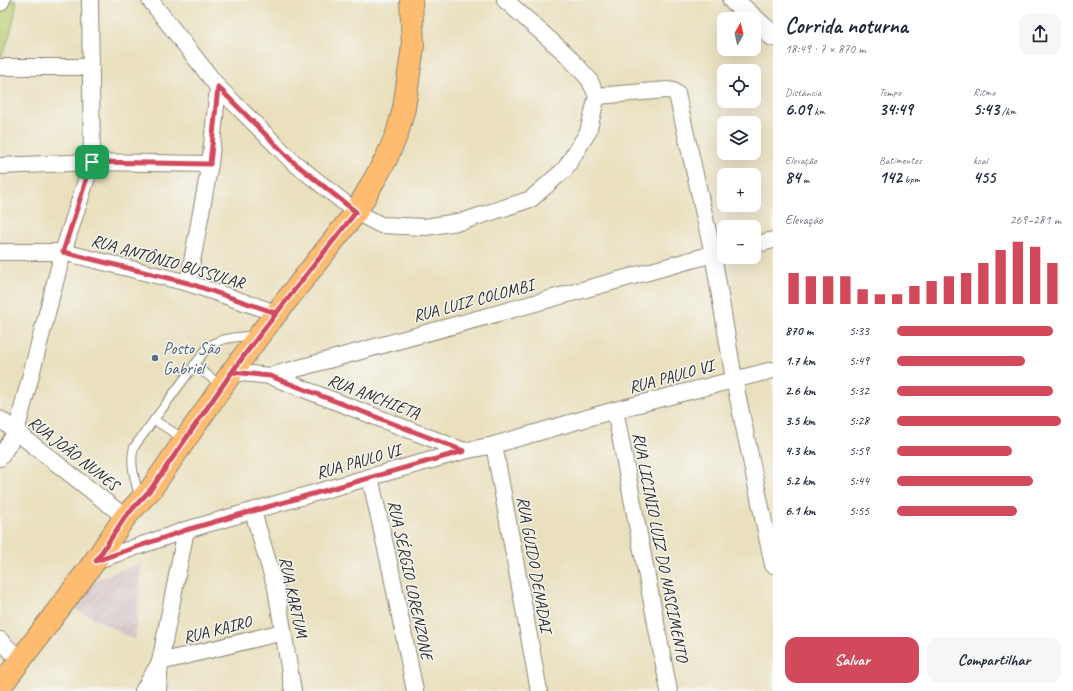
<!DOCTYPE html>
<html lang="pt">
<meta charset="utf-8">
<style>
body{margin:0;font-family:Caveat,sans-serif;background:#f6f6f7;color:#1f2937;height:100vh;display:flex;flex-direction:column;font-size:15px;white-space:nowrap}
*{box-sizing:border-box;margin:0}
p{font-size:13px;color:#747a83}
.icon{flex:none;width:22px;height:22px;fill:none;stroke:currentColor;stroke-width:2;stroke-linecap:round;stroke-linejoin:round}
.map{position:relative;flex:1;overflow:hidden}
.sheet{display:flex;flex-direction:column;background:#fff;width:300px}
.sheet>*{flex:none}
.needle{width:26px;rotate:8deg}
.buttons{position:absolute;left:717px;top:12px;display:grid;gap:8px}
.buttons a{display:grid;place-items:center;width:44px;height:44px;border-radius:8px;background:#fff;box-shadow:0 4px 16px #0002;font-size:20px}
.pin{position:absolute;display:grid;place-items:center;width:34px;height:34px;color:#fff;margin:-17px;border-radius:8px;box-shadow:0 2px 6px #0006}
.round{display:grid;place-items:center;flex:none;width:42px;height:42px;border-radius:12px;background:#f6f6f7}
.overview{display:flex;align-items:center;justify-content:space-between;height:68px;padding:0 12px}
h1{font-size:22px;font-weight:700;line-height:30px}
.figures{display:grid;grid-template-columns:repeat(3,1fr);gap:6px;height:68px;padding:4px 12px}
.figures div{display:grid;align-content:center}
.figures b{font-size:17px;font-weight:700}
.figures small{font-size:11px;font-weight:400}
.figures p{font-size:11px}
.chart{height:112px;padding:8px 12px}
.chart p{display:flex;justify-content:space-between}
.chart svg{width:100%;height:72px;margin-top:4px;stroke:#d1495b;stroke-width:6}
.cta{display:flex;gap:8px;margin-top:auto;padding:8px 12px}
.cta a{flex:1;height:46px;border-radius:12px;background:#d1495b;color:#fff;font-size:16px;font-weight:700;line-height:46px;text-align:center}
.cta a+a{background:#f6f6f7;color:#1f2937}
ul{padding:0 12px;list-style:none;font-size:13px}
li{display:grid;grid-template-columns:64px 48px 1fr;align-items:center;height:30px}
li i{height:10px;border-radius:5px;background:#d1495b}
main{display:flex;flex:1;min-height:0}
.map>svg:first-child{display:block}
.industrial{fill:url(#industrial-furrows)}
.green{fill:#bbd074;stroke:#737e50}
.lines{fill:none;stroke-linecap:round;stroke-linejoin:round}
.service-casing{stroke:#8a8674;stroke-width:10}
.minor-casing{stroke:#8a8674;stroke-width:18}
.tertiary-casing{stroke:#8a8674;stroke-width:22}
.primary-casing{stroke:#8a8674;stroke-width:24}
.service{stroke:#fff;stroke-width:8}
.minor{stroke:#fff;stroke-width:16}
.tertiary{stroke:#fff;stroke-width:20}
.primary{stroke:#fdbc70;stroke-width:22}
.route-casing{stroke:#fff;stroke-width:8}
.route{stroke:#d1495b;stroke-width:5}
.service-dot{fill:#5c6f8a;stroke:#f6f6f2;stroke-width:1.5}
.labels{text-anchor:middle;stroke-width:3;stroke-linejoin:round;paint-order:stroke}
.street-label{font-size:17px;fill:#2b2b2b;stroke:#f6f6f2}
.service-label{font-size:17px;fill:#4e5e75;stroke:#f6f6f2;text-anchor:start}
</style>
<main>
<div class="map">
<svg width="773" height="691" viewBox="0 0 773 691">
<defs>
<pattern id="industrial-furrows" width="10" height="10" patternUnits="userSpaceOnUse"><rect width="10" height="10" fill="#d2bec2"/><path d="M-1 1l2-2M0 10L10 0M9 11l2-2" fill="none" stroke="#b4a3a7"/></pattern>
</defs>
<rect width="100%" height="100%" fill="#f6f6f2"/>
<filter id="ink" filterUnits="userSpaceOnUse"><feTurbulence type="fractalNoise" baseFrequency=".025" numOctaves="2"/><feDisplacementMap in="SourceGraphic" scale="8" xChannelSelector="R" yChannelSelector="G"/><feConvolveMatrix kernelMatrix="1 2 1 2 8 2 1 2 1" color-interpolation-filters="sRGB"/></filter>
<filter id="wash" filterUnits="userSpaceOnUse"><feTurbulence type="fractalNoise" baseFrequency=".012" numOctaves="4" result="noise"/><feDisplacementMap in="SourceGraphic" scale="16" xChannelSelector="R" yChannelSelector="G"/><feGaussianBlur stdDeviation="0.9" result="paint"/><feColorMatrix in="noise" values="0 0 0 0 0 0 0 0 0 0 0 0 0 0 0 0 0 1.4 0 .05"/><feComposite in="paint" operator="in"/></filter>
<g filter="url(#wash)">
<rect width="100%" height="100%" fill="#eae0be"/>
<polygon class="industrial" points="141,563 135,640 72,607 86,583"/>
<path class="green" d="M0,0H16C17,11 7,50 0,58Z"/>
</g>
<g filter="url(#ink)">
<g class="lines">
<g class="service-casing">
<g id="service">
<polyline points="194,365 221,385"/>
<polyline points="154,420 184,439"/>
<path d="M139,498C136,482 129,464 134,447L207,348C219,337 240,337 255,335"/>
</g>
</g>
<g class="minor-casing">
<g id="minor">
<polyline points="150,0 218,87 292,161 356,212 381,225 425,227 464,221 531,199 565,169 588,132 597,96 589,79 566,54 505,0"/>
<polyline points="0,3 2,0"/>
<polyline points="0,67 91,67"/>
<polyline points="597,96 667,90 673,91 677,94 713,254 734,379 773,565"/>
<polyline points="0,166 92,162 210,164"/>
<polyline points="754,245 773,240"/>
<polyline points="0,252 63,252 188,283 276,313"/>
<polyline points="188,283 210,164 218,87"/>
<polyline points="232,372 270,376 724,251"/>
<polyline points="270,376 464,451"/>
<polyline points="615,410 669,691"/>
<polyline points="0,419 125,517"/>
<polyline points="494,445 539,691"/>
<polyline points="0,458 16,432 63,252 92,162 90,0"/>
<polyline points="370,477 391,571 415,691"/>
<polyline points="253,512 276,588 293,691"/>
<polyline points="95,561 186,530 370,477 464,451 494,445 615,410 773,370"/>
<polyline points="0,640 20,660"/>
<polyline points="143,691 160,662 283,632"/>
<polyline points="158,691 160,662 186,530"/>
</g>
</g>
<g class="tertiary-casing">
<polyline id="tertiary" points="733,0 773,36"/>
</g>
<g class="primary-casing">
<polyline id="primary" points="0,687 95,561 125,517 151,489 232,372 260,334 356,212 386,159 397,134 404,108 413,46 411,0"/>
</g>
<use href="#service" class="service"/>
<use href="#minor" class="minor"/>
<use href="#tertiary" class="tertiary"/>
<use href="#primary" class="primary"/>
</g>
</g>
<g class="lines" filter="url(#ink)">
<g class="route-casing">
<path id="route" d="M92,162L63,252L188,283L276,313L232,372L151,489L125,517L96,561L186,530L464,451L270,376L232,372C272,317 314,265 356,212L292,161L218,87L210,164L92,162"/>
</g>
<use href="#route" class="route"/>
</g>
<circle class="service-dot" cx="155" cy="358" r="4"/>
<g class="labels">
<g class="street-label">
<text transform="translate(168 261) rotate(16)" y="6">RUA ANTÔNIO BUSSULAR</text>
<text transform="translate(473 300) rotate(-15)" y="6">RUA LUIZ COLOMBI</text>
<text transform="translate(671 376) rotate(-15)" y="6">RUA PAULO VI</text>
<text transform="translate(374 396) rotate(21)" y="6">RUA ANCHIETA</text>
<text transform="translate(74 453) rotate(38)" y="6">RUA JOÃO NUNES</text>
<text transform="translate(358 461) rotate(-16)" y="6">RUA PAULO VI</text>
<text transform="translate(661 547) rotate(79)" y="6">RUA LICINIO LUIZ DO NASCIMENTO</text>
<text transform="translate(535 564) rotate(80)" y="6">RUA GUIDO DENADAI</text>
<text transform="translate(411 580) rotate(78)" y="6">RUA SÉRGIO LORENZONE</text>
<text transform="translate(294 597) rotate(78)" y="6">RUA KARTUM</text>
<text transform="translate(217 629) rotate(-14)" y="6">RUA KAIRO</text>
</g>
<g class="service-label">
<text x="163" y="354">Posto São<tspan x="163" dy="20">Gabriel</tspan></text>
</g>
</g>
</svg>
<div class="buttons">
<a><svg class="needle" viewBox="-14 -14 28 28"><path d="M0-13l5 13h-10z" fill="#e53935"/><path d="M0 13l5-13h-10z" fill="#747a83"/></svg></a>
<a><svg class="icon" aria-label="locate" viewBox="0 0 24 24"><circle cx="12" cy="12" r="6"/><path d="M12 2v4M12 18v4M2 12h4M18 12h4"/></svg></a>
<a><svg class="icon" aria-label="layers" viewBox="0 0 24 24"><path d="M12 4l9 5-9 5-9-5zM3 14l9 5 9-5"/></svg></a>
<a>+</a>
<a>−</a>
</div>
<div class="pin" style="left:92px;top:162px;background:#1e9e55"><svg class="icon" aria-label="arrive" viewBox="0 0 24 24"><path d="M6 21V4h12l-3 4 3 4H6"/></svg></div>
</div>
<section class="sheet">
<div class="overview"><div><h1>Corrida noturna</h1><p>18:49 · 7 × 870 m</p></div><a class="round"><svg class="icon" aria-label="share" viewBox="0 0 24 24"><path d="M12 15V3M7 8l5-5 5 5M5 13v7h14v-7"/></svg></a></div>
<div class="figures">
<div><p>Distância</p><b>6.09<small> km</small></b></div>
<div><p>Tempo</p><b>34:49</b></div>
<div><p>Ritmo</p><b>5:43<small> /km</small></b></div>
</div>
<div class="figures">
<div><p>Elevação</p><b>84<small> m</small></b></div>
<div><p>Batimentos</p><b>142<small> bpm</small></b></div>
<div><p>kcal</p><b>455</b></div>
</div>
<div class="chart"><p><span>Elevação</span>269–281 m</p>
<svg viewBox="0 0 160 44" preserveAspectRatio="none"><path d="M5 44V25M15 44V27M25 44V27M35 44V27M45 44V35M55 44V38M65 44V38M75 44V33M85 44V30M95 44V27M105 44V25M115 44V19M125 44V11M135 44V6M145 44V9M155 44V19"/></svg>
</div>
<ul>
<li><b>870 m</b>5:33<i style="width:95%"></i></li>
<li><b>1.7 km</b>5:49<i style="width:78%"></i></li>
<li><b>2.6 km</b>5:32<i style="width:95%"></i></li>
<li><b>3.5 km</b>5:28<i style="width:100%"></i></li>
<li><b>4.3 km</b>5:59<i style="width:70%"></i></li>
<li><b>5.2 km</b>5:44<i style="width:83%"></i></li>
<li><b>6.1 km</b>5:55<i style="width:73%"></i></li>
</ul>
<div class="cta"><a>Salvar</a><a>Compartilhar</a></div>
</section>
</main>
